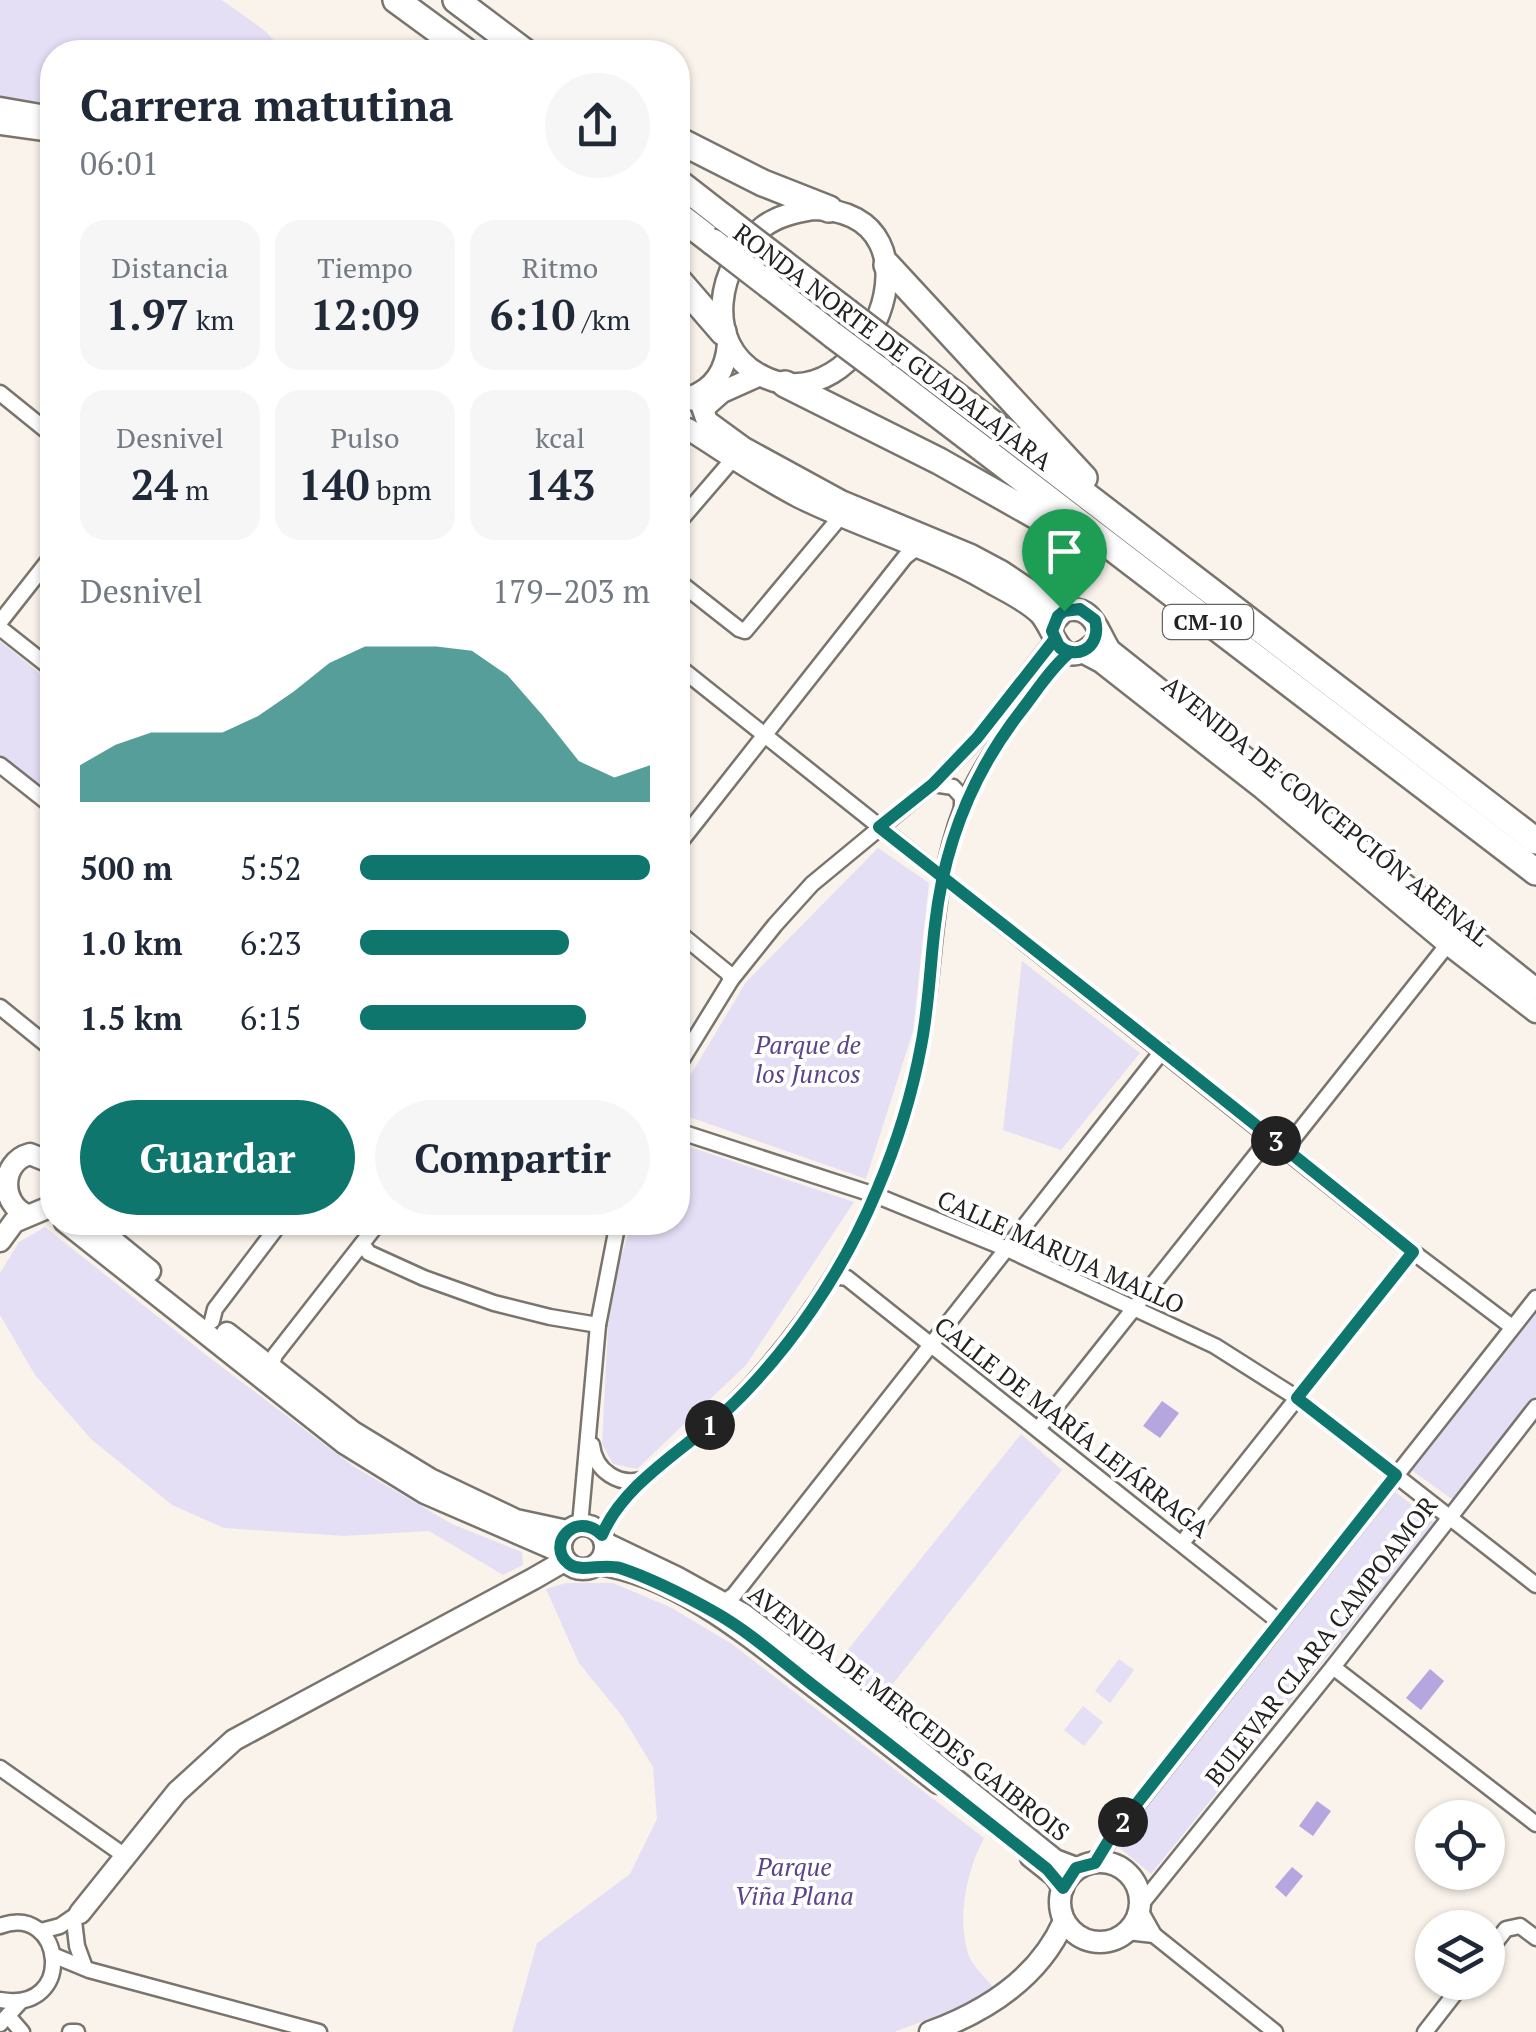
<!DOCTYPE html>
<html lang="es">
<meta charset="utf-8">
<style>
body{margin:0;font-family:"PT Serif",serif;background:#f6f6f7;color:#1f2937;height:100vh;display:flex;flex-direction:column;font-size:38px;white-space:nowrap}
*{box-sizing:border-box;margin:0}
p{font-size:32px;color:#747a83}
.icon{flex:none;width:55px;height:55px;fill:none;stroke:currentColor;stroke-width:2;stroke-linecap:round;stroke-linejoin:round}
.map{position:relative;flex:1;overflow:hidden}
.details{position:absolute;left:40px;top:40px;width:650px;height:1195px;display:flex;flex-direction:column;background:#fff;border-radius:40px;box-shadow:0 2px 8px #0004}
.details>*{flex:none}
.tools{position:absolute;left:1415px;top:1800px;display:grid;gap:20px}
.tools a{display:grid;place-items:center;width:90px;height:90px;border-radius:50%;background:#fff;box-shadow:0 2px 8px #0004;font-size:50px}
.pin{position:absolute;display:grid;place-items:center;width:85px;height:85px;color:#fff;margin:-102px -42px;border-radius:50% 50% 50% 0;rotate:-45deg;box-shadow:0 0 10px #0007}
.pin .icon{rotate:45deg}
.km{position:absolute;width:50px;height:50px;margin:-25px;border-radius:50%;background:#222;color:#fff;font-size:28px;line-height:50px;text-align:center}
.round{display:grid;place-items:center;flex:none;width:105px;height:105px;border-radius:52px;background:#f6f6f7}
.head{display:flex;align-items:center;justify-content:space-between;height:170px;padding:0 40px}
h1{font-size:45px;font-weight:800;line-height:75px}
.figures{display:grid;grid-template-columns:repeat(3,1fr);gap:15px;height:170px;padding:10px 40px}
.figures div{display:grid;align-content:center;border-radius:25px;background:#f6f6f7;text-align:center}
.figures b{font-size:42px;font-weight:800}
.figures small{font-size:28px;font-weight:400}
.figures p{font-size:28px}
.chart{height:280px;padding:20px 40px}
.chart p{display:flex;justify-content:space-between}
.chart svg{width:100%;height:180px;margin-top:10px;fill:#0f766e;opacity:.7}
.action{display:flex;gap:20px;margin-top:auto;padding:20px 40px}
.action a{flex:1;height:115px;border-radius:60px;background:#0f766e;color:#fff;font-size:40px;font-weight:800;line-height:115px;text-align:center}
.action a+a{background:#f6f6f7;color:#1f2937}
ul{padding:0 40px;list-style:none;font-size:32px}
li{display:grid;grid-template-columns:160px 120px 1fr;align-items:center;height:75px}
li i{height:25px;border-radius:12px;background:#0f766e}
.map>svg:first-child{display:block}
.green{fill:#e5dff6}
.water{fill:#b6a6df}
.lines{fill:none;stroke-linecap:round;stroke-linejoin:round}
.street-casing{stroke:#79746d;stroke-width:19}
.secondary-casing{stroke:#79746d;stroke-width:25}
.highway-casing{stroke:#79746d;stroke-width:30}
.street{stroke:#fff;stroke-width:14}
.secondary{stroke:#fff;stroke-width:20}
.highway{stroke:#fff;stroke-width:25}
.highway-bridge-casing{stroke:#79746d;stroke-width:30;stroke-linecap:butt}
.highway-bridge{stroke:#fff;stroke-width:25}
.route-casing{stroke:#fff;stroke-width:20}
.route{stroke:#0f766e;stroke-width:12}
.labels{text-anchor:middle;stroke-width:8;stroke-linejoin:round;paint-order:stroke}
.shield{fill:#fff;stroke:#666463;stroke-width:2.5}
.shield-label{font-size:22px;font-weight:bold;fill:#242220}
.street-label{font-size:25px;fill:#242220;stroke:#fff}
.park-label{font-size:25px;font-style:italic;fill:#5c448a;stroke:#fff}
</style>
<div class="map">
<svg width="1536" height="2032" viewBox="0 0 1536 2032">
<rect width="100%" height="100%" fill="#f9f3eb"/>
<g class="green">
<polygon points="0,0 222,0 264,30 285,52 52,52 52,106 0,98"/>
<polygon points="0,641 52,683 52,800 0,759"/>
<polygon points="878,848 929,883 913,1031 866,1179 678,1113 678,1096 746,982"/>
<polygon points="1022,961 1140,1053 1061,1150 1003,1130"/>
<polygon points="678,1143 854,1202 746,1365 637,1469 613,1464 602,1444 610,1290 632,1223 678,1222"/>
<polygon points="45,1227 210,1358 353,1466 452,1524 522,1552 523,1565 503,1575 429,1531 344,1536 224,1528 172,1505 91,1439 35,1375 0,1315 0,1273 19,1242"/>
<polygon points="1536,1312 1536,1395 1453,1500 1410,1469"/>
<polygon points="1021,1434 1062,1470 877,1704 834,1667"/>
<polygon points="1393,1490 1435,1523 1151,1874 1115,1844"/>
<path d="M566,1583H613L670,1607L732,1644L984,1838C967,1870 956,1920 969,1956C974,1968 986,1978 994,1988L964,2006L894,2032H512L537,1943L630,1874L657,1819L653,1767L622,1716L579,1663L546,1589Z"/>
<polygon points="1119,1659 1134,1670 1110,1703 1095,1691"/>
<polygon points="1083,1706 1103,1722 1084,1746 1064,1730"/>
</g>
<g class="water">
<polygon points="1162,1401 1179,1413 1160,1438 1143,1426"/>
<polygon points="1430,1669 1444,1681 1421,1710 1406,1698"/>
<polygon points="1317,1801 1331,1811 1313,1836 1299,1826"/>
<polygon points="1292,1867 1303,1876 1286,1897 1275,1887"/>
</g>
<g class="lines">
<g class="street-casing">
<g id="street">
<polyline points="0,393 52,435"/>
<polyline points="678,523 733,459"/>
<polyline points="678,581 739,629 745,631 841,516"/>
<polyline points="0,622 52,556"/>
<polyline points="0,628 52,669"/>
<polyline points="678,666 1413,1252 1512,1327"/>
<polyline points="0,765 52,806"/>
<polyline points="933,784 953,787 962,797 962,807"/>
<polyline points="678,845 905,557 919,546"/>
<polyline points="678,932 728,973 731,980"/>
<polyline points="0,1007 52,1049"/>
<polyline points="678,1066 731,980 775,925 812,884 933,784 977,739 1053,640"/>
<polyline points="678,1131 875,1195 1007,1249 1215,1346 1297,1398 1536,1585"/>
<polyline points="1286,1148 1448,944"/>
<polyline points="362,1244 369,1253 424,1278 494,1303 550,1317 598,1325"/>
<polyline points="834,1276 847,1278 1278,1621"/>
<polyline points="212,1321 215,1309 281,1222"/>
<polyline points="271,1367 275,1355 379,1222"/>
<polyline points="1038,1429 1271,1136"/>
<path d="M592,1445C595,1471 619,1487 644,1479"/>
<polyline points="580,1525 598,1325 618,1222"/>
<path d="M602,1535C625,1480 688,1449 729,1408C791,1345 843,1271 877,1190C897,1144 912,1095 921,1046C936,966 932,885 962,808C978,770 1001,737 1025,705C1039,688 1052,668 1069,653"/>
<polyline points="1182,1543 1413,1252"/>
<polyline points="724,1602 734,1595 1163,1050"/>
<polyline points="1333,1667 1536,1824"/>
<polyline points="0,1768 125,1856"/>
<polyline points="1095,1863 1113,1835 1536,1298"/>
<polyline points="1142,1903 1333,1667 1536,1407"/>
<polyline points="74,1921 77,1946 85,1968"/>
<path d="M0,1926C64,1902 77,2014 0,2000"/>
<polyline points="41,1931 60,1926 79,1913"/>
<polyline points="1127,1932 1154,1935 1140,1910"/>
<polyline points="1154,1935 1275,2032"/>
<polyline points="1488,1952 1506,1929 1520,1926 1536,1938"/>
<polyline points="55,1956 89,1970 319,2032"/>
<polyline points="9,2017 22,2032"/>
<polyline points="0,2024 21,2001"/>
<polyline points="70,2032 77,2032"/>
<polyline points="1425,2032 1464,1982"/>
</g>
</g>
<g class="secondary-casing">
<g id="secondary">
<polyline points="0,108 52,117"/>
<polyline points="0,124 52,131"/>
<path d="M813,209C956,210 864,431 760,375C702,344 717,263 763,227C777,216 796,212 813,209Z"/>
<polyline points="678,397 700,401 707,421 744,448 841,501 971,555 1001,571 1049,603"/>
<path d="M690,397C715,389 726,369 728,344"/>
<polyline points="705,407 722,392 760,375"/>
<path d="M688,429C725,452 760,477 799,497C861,528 928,546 988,581C1005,591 1026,600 1040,614C1055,631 1061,673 1092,645"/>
<path d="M1052,631L1053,623L1064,611C1093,603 1097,630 1110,650L1536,989"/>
<polyline points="1082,652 1101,662 1263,789 1448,944 1536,1012"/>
<path d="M27,1215C0,1204 0,1162 30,1154L52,1163"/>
<polyline points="65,1222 344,1443 425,1493 561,1552"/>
<polyline points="90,1222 150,1271"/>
<polyline points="0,1241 14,1222 52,1206"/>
<polyline points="227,1333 353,1432 430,1479 516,1520 567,1531"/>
<circle cx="583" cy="1547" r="22"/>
<polyline points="605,1543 676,1577 743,1614 849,1694 1055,1860 1076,1868"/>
<path d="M598,1564C676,1576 744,1632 804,1679C849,1713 893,1748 938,1783"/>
<polyline points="1031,1857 1055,1876 1063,1888"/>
<circle cx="1100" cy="1902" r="40"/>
<polyline points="80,1913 177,1792 234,1740 533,1579 559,1564 563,1557"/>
<path d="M930,2032C987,2011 1039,1978 1064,1921"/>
</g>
</g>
<g class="highway-casing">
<g id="highway">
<polyline points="396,0 467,52"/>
<polyline points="456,0 525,52"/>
<polyline points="678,140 763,183 829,209"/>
<polyline points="678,182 723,217"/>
<polyline points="678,215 713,242"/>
<polyline points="783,263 847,312"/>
<polyline points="887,265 1084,478"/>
<polyline points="678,280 723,332"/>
<polyline points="770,286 833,335"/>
<polyline points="902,354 1536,841"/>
<polyline points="881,371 1536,872"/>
<polyline points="785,384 939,461 1072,536"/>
</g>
</g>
<use href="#street" class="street"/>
<use href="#secondary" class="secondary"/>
<use href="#highway" class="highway"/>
<g class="highway-bridge-casing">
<g id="highway-bridge">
<polyline points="723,217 783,263"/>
<polyline points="713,242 770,286"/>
<polyline points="847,312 902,354"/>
<polyline points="833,335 881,371"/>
</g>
</g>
<use href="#highway-bridge" class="highway-bridge"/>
</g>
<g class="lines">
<g class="route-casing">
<path id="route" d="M1064,611L1058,616L1052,631L1060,648L1069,653C1050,669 1036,692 1021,711C971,775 944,845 935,925C930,965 929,1006 921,1046C912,1095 897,1143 877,1190C843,1272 789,1352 724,1413C684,1450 624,1483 602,1535C575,1509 545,1546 569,1564C581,1573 602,1563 620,1568C653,1579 686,1596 716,1613C753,1634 786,1665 819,1690C896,1749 971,1809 1047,1869L1063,1888L1076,1868L1095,1863L1112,1835L1396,1475L1297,1398L1413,1252C1237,1108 1058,968 879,827L933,784L977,738L1054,640C1071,664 1103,650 1095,620L1080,609L1064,611"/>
</g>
<use href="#route" class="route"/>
</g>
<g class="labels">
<rect class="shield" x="1163" y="605" width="90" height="34" rx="8"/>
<g class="shield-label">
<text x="1208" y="630">CM-10</text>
</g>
<g class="street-label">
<text transform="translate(893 347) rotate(37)" y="9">RONDA NORTE DE GUADALAJARA</text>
<text transform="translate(1326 811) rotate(39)" y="9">AVENIDA DE CONCEPCIÓN ARENAL</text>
<text transform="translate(1061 1252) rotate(24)" y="9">CALLE MARUJA MALLO</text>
<text transform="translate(1072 1427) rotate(38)" y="9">CALLE DE MARÍA LEJÁRRAGA</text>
<text transform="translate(1321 1641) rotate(-52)" y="9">BULEVAR CLARA CAMPOAMOR</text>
<text transform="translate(909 1713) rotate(38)" y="9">AVENIDA DE MERCEDES GAIBROIS</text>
</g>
<g class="park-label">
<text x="808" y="1054">Parque de<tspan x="808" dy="29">los Juncos</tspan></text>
<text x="794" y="1876">Parque<tspan x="794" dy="29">Viña Plana</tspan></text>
</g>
</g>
</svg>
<div class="tools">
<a><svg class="icon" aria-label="locate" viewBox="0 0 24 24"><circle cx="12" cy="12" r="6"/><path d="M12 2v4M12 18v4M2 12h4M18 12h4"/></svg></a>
<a><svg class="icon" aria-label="layers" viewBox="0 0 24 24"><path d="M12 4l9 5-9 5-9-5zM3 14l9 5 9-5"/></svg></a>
</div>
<div class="pin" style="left:1064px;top:611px;background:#1e9e55"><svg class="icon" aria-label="arrive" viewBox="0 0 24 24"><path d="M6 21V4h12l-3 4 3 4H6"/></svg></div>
<b class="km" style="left:710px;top:1425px">1</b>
<b class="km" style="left:1123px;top:1822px">2</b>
<b class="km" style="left:1276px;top:1141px">3</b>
<section class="details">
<div class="head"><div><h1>Carrera matutina</h1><p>06:01</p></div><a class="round"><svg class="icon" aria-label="share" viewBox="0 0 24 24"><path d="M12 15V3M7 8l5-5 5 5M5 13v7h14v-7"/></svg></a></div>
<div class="figures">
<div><p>Distancia</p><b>1.97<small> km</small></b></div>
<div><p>Tiempo</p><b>12:09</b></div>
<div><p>Ritmo</p><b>6:10<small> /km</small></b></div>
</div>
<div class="figures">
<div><p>Desnivel</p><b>24<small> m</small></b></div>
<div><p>Pulso</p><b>140<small> bpm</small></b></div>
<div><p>kcal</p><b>143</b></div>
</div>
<div class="chart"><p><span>Desnivel</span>179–203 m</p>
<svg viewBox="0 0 160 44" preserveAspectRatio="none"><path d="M0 44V35L10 30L20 27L30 27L40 27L50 23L60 17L70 10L80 6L90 6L100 6L110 7L120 13L130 23L140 34L150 38L160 35V44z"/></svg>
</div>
<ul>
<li><b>500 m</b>5:52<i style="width:100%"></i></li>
<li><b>1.0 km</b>6:23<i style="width:72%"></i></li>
<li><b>1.5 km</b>6:15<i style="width:78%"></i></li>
</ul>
<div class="action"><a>Guardar</a><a>Compartir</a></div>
</section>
</div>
